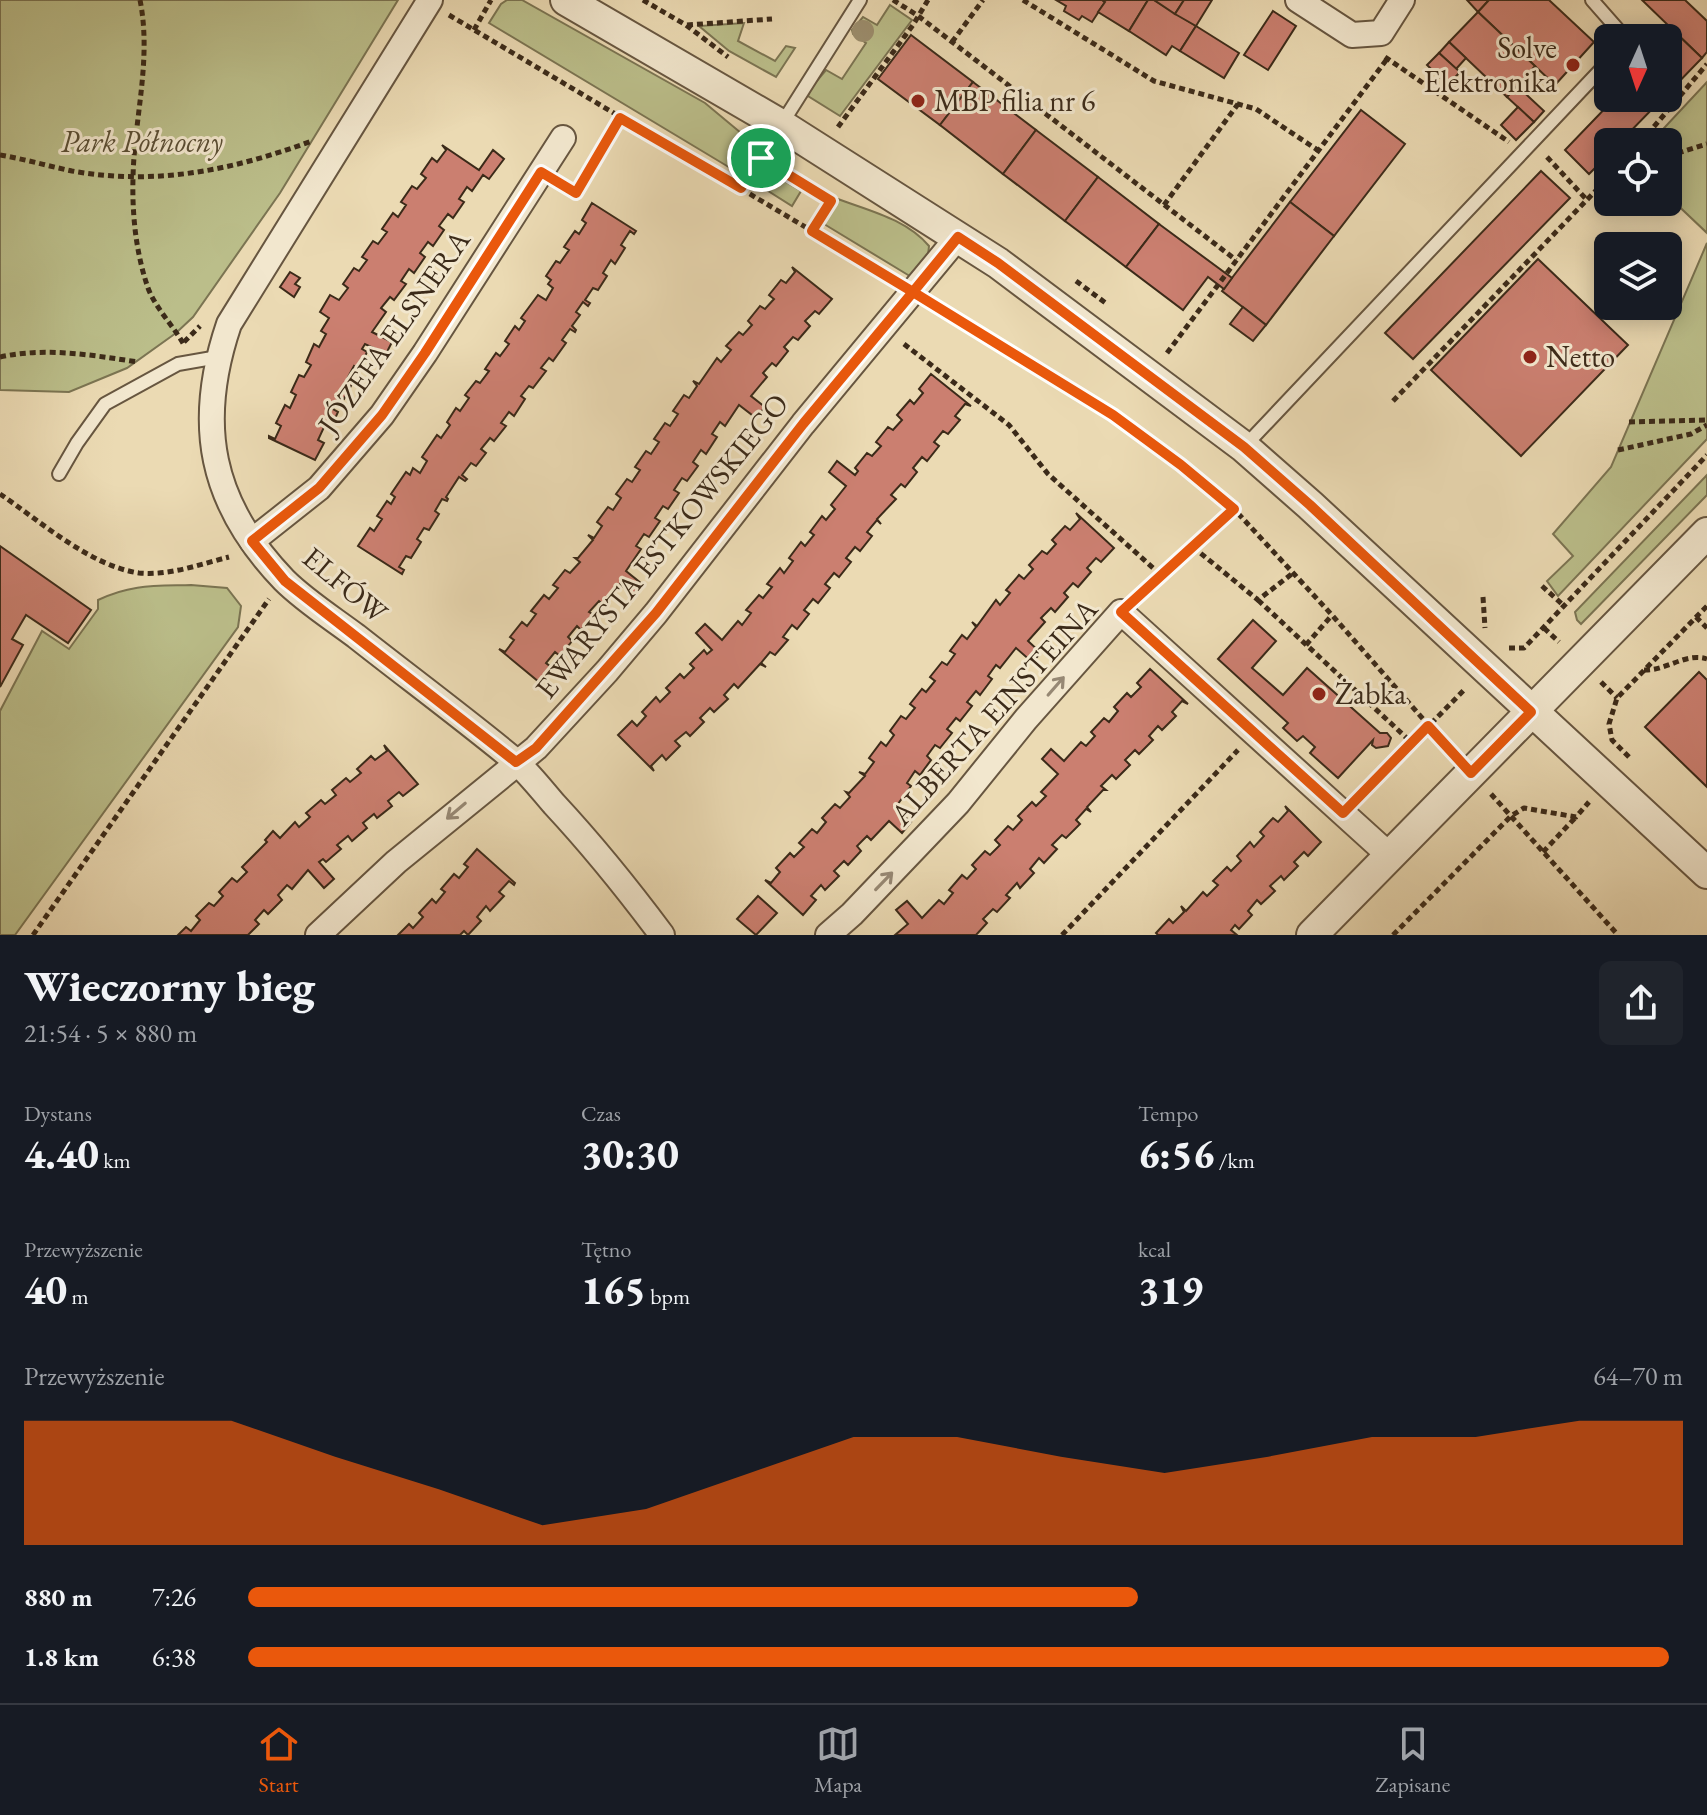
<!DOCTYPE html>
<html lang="pl">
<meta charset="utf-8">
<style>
body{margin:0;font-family:"EB Garamond",serif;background:#20242c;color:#f1f3f6;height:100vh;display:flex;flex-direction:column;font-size:30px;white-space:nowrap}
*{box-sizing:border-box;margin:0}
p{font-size:26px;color:#9ea1a6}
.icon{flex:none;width:44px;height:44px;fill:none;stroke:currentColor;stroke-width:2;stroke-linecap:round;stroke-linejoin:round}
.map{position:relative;height:935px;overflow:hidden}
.side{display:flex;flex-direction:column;background:#171b24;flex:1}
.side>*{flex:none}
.needle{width:52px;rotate:183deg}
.fabs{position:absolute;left:1594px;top:24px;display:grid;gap:16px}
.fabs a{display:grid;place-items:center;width:88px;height:88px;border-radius:12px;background:#171b24;box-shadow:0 4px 20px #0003;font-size:40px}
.pin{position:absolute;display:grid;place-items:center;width:68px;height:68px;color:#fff;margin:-34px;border:4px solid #fff;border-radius:50%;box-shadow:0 2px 8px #0007}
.round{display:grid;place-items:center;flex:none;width:84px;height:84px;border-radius:12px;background:#20242c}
.headline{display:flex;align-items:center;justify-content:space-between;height:136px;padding:0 24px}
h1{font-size:44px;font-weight:800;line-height:60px}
.figures{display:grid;grid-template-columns:repeat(3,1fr);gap:12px;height:136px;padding:8px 24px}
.figures div{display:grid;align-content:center}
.figures b{font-size:40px;font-weight:800}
.figures small{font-size:22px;font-weight:400}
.figures p{font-size:22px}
.chart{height:224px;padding:16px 24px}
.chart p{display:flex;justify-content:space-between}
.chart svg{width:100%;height:144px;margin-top:8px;fill:#ea580c;opacity:.7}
ul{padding:0 24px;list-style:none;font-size:26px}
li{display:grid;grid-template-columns:128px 96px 1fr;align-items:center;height:60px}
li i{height:20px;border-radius:10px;background:#ea580c}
.tabs{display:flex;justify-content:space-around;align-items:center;height:112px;border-top:2px solid #363941;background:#171b24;font-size:22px;color:#9ea1a6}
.tabs a{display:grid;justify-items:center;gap:4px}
.tabs .active{color:#ea580c}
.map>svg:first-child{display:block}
.green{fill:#bbbe8a;stroke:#7b7452;stroke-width:2}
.building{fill:#cb7f70;stroke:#3b2a19;stroke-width:2}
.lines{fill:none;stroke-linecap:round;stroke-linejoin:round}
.service-casing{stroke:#675640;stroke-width:16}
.minor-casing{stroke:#675640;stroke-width:28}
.tertiary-casing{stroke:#675640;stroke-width:34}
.path{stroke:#3b2a19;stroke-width:5;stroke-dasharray:6 4;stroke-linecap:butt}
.service{stroke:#f2e7ce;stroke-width:12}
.minor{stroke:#f2e7ce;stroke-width:24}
.tertiary{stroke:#f2e7ce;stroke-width:30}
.tree{fill:#9c8e6e}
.oneway{stroke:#968874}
.route-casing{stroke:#fff;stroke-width:16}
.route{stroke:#ea580c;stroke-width:10}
.poi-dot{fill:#8f2418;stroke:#f2e7ce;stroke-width:3}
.labels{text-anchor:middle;stroke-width:6;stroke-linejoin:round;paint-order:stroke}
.poi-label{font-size:30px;fill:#3b2a19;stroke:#f2e7ce;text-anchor:start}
.park-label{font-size:30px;font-style:italic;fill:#5b4f35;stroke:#f2e7ce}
.street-label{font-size:30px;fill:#3b2a19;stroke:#f2e7ce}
</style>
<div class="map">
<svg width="1707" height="935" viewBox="0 0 1707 935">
<rect width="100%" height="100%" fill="#ebdab3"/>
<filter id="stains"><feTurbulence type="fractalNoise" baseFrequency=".0025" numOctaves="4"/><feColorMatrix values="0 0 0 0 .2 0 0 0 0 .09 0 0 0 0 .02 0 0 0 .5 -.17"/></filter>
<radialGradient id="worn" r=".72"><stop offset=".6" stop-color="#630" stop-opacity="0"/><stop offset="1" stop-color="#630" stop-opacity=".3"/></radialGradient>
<g class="green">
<polygon points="0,0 398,0 280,193 193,317 176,333 127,368 69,392 0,390"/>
<polygon points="507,0 522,0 705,103 759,148 742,175 489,23 501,4"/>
<polygon points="890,5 912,20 840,116 808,96 810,89 826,70 842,79 866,43 853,34 852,30 863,17 877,25"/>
<polygon points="744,23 738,41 775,61 786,46 795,48 776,77 729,51 699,26"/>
<polygon points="1707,82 1707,233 1668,196 1668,142 1651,142"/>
<polygon points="766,170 801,191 792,206 757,184"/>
<path d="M838,199C870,211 906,219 929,246L928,255L913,278L824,224Z"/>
<polygon points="1707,243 1707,439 1558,596 1547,581 1573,556 1553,534 1611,467"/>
<polygon points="1707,475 1707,495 1581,624 1577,620 1575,612"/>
<path d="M191,585L227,588L241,606L238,627L15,935H0V711L42,631L69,649L98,609V600C131,584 155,586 191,585Z"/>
</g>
<g class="building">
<polygon points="1056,0 1102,0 1105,2 1092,22 1082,16 1079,20 1064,11 1066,6"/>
<polygon points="1102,0 1148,0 1129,31 1098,12 1105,2"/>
<polygon points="1148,0 1154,0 1196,26 1180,51 1172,46 1166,55 1129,31"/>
<polygon points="1154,0 1184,0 1175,14"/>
<polygon points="1184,0 1212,0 1196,26 1175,14"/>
<polygon points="1467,0 1489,0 1478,12"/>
<polygon points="1489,0 1549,0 1594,42 1555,85 1478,12"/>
<polygon points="1642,0 1685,0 1707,21 1707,52 1702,58"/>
<polygon points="1273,11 1296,26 1268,70 1244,55"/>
<polygon points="1478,12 1535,66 1507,97 1449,42"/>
<polygon points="1196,26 1239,53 1224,78 1180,51"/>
<polygon points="1677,34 1702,58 1668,93 1668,43"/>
<polygon points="911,35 973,82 940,125 878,79"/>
<polygon points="1449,42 1466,58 1456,69 1439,53"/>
<polygon points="1439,53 1460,72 1448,85 1427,65"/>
<polygon points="973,82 1036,130 1003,174 940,125"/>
<polygon points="1517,86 1544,111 1534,122 1507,97"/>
<polygon points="1615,98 1663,98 1620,142 1608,142 1608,155 1589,174 1565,150"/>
<polygon points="1518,107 1534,122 1516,140 1501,125"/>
<polygon points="1361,110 1405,144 1334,236 1290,202"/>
<polygon points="1036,130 1098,177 1065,221 1003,174"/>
<polygon points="442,145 479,170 493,150 504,159 489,179 483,175 472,191 467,187 459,199 464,202 453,218 448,214 439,226 444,230 433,246 428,242 420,253 425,257 414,273 409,269 401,281 406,284 394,300 390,297 381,308 386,312 372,332 392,342 386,354 365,344 362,349 367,352 359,369 354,366 347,379 353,382 344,399 339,397 333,409 338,412 330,430 324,427 318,440 324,443 315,460 269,438 269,436 275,439 281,426 276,423 285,405 290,408 296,395 291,392 299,375 304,377 311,365 306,362 314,344 319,347 326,334 321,331 329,318 320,312 330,295 339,300 348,288 343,284 354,268 359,271 367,260 362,257 373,241 378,244 387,232 382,229 393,213 398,217 406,205 401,202 412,186 417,189 426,178 421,174 432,158 437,162 446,150"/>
<polygon points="1541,171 1570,198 1413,359 1385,333"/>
<polygon points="1098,177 1159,224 1126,267 1065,221"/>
<polygon points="1290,202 1334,236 1266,325 1222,291"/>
<polygon points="592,203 636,231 634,234 630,231 621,245 625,248 615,264 611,260 603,273 607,276 598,290 593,288 585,300 590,303 588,306 583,302 576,312 580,315 572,326 576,330 575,332 570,329 562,340 566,343 553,361 549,358 541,368 546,371 533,388 529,386 521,396 525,399 514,416 509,412 501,423 506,426 494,441 490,438 481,449 486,453 476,466 471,463 462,475 467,479 465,481 459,477 446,497 448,499 447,501 442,499 435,511 439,514 429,530 424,528 417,539 421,542 411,558 406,556 399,567 404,570 402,574 358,546 370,528 374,531 382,519 377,516 387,501 391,504 395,497 391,494 406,472 410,475 413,468 420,473 427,461 422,457 437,435 441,438 450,425 447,422 456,408 460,411 469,398 465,395 476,381 480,383 489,371 485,369 496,353 500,356 509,344 505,341 515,326 519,330 525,321 521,318 538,295 546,300 553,288 548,284 551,280 546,276 556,261 560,263 569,250 564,247 575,231 579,234 586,223 582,220"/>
<polygon points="1159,224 1232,278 1224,289 1208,277 1183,310 1126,267"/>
<polygon points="1538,259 1628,345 1521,456 1431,370"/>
<polygon points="792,267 832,299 819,314 815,311 805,321 810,326 798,340 793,337 784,347 788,351 776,366 772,363 763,373 767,377 751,396 765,407 756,418 739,405 725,426 720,422 712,434 717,437 706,454 701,450 693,462 698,466 687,481 682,478 674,490 679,493 668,509 663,506 655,518 660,521 649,537 644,534 636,546 641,549 626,571 642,584 633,595 620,584 603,604 599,601 589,612 594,615 581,630 577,626 568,637 572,641 560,656 555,652 546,663 551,667 539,682 499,649 505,652 514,640 510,637 522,622 527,626 536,614 531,611 544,595 549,599 558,588 553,585 565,570 570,573 580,562 575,558 578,558 593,540 588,535 594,538 602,526 597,522 608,507 613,510 621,498 616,494 627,479 632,482 640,470 635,467 646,451 651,454 659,442 654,439 665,423 670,426 678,414 673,411 684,395 689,398 697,386 693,381 699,384 717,358 721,362 731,350 726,346 739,332 743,335 752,325 748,321 760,306 765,309 774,299 769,295 781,280 786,283 795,272"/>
<polygon points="290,272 300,278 295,284 300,287 294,297 280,287"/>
<polygon points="1243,307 1266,325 1253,341 1230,324"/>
<polygon points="931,374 971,406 965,404 955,416 960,420 948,434 943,431 934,442 939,446 927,461 922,457 913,468 917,472 905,487 901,484 891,495 896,499 877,519 881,524 877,520 867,532 872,536 860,551 855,547 846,558 851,562 839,577 834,573 825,584 830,588 818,603 813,599 804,610 809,614 797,629 792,625 783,637 788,640 775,655 770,652 761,663 766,667 760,664 738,688 734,684 724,695 728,699 714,712 710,708 700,718 704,722 690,736 686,732 675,741 680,746 666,760 662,755 651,766 654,771 618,735 632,721 637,726 646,716 642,712 656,697 660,702 670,692 666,688 680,674 684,678 694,668 690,664 704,650 707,654 712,650 696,633 705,624 722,640 738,621 742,625 751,613 746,610 759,595 763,598 772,587 767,584 780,568 784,573 793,561 789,558 801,542 805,546 814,535 810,532 822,516 826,520 835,509 831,505 846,486 829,472 837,461 855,475 858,471 855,468 867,453 872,456 881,446 876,442 888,427 893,430 902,420 897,415 910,400 914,404 923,393 919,389"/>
<polygon points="1076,513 1114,548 1101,562 1096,558 1087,568 1091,572 1078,587 1073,583 1064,593 1068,597 1055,612 1051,608 1041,618 1045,622 1028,641 1041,653 1032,662 1016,648 1000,668 996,665 988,676 992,679 980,695 976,691 967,702 972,706 960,721 956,718 947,729 952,733 940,748 935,745 927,756 931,760 920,775 915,771 907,783 911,786 895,808 911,822 902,833 889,821 871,840 867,836 857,846 861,851 848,865 844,861 834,871 839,876 825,890 821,885 811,896 816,900 803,915 765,880 771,883 780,872 776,868 790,853 794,857 804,847 799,843 812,829 817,833 826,822 822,818 835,804 840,808 850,797 846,792 849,793 865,776 859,772 865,774 874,762 869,758 881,742 886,746 894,735 890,731 901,716 906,719 915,708 910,704 922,689 926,692 935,681 930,677 942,662 947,665 955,654 950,651 962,635 967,639 976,627 972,622 977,626 996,600 1000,605 1010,593 1006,590 1019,575 1024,579 1033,569 1029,565 1042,551 1047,554 1056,544 1052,540 1065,526 1070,530 1080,519"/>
<polygon points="0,546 91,610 68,643 26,615 12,639 23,645 0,687"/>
<polygon points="1253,620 1276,641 1252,668 1283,695 1307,668 1380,733 1387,733 1391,738 1388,746 1376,748 1372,745 1373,740 1338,778 1310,753 1315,747 1303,736 1297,741 1283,728 1288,723 1218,659"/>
<polygon points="1150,669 1188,704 1182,701 1172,712 1176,716 1162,730 1158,726 1149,736 1153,740 1139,754 1135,750 1125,760 1130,765 1116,779 1112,775 1101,786 1106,790 1103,790 1087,807 1091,812 1086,809 1076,820 1080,824 1066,838 1062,835 1052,845 1057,849 1044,863 1039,858 1030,869 1034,873 1020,888 1017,883 1006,895 1010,898 997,912 993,909 983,919 987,923 976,935 895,935 908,924 896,910 907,901 922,918 939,900 944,904 953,893 949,890 962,875 967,879 976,869 972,865 985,851 990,855 1000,845 995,840 1008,826 1013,830 1022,820 1018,816 1032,802 1036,806 1046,796 1041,792 1058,774 1042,759 1051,749 1064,761 1081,742 1086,746 1095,736 1091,732 1104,718 1109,722 1118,711 1114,707 1127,693 1131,697 1141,687 1137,683"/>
<polygon points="1699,672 1707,680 1707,787 1645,727"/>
<polygon points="384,745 418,784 403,796 399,792 388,801 392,806 377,818 374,814 363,823 367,828 352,841 348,836 337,845 341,849 326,862 323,859 319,862 334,879 324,888 308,870 292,889 287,885 278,895 282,900 268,914 264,910 255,920 259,924 248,935 178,935 186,927 191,931 200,920 196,916 209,903 214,906 223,896 219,892 232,878 237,882 247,872 242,867 267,842 265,840 273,831 280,838 295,822 299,827 310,817 306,813 321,800 325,804 336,795 332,790 346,778 350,782 361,773 357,769 371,756 375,760 387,751"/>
<polygon points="1285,806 1321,842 1308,856 1304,852 1294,862 1298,866 1284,880 1281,876 1270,886 1275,891 1261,904 1257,900 1248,911 1252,915 1239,929 1235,925 1231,930 1237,935 1158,935 1156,933 1169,919 1173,923 1184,912 1181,906 1186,911 1203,892 1207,896 1218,885 1213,881 1227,867 1231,871 1241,861 1237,856 1250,842 1254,847 1264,836 1260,832 1273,818 1278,822 1288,811"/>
<polygon points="477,849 515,883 514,885 509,881 499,892 504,896 490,911 486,906 477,917 481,921 468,935 464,931 460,935 398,935 409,924 413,928 423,917 419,913 432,899 436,903 445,892 441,889 454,874 459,878 468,867 464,864"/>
<polygon points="758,896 777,913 756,935 737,919"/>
</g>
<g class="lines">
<g class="service-casing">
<g id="service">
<polyline points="1592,0 1621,33 1621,38"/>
<polyline points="781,125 860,0"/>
<polyline points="1244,447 1608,62"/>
<polyline points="59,474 77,443 105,404 178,364 218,357"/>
</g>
</g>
<g class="minor-casing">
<g id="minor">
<path d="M430,0L229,324C195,424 210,503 284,580C305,601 332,618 356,636C408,677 462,717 513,759C528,772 541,789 554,804C594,847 627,888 662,935"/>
<polyline points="1298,0 1352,35 1381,33 1402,0"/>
<polyline points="252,541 319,488 382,415 425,353 563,138"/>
<polyline points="318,935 396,862 536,748 607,671 656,613 803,424 958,237"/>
<polyline points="828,935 852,914 958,803 1026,719 1121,612 1389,855"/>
</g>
</g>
<g class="tertiary-casing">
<g id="tertiary">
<polyline points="566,0 781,125 998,263 1244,447 1310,505 1707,873"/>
<polyline points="1312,935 1707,533"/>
</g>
</g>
<g class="path">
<path d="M140,0C152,60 134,119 133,178C132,215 136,253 148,288C156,309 173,325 184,345"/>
<polyline points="643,0 686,25 728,57"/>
<polyline points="893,0 917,15 1236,260"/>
<polyline points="1023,0 1154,81 1256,109 1319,151"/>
<polyline points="449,15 891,278"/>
<polyline points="687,25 772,19"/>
<polyline points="474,30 491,0"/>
<polyline points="952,42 983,0"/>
<polyline points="1385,57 1509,142"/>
<polyline points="838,127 913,25 928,0"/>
<polyline points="1641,142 1707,64"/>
<path d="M0,155C24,159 48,166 72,171C157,186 233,170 312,141"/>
<polyline points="1668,156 1707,144"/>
<polyline points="1547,157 1587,200"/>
<polyline points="562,184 576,193 620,118"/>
<polyline points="741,188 761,158 831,201 812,231"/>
<polyline points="1164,205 1238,104"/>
<polyline points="1076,281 1107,304"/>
<polyline points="934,304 1113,415 1181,465 1234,509 1332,615 1452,752"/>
<polyline points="184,342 200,326"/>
<polyline points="904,344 1009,425 1048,474 1161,575"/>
<polyline points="1167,353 1387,59"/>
<path d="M0,357C47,347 91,355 138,362"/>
<polyline points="1393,401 1608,178"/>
<polyline points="1629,422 1707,420"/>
<polyline points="1618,450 1691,434 1707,425"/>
<path d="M0,494C40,521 90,566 139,573C169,576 201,564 229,557"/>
<polyline points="1193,547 1258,600 1293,573"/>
<polyline points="1542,586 1563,605"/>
<polyline points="1140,594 1234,509"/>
<polyline points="1483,597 1485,628"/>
<polyline points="1258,600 1411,742"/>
<polyline points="1696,617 1707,628"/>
<polyline points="1544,628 1559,642"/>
<polyline points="1306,645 1332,615"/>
<polyline points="1509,648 1524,648 1707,455"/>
<path d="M1644,670C1666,671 1686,652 1707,659"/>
<polyline points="1601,682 1617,698"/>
<polyline points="1629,757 1612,740 1609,724 1617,698 1707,606"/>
<polyline points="1491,794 1618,935"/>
<polyline points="1361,795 1466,688"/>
<polyline points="1543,852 1575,818"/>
<polyline points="33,935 269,599"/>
<polyline points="1062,935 1238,750"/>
<polyline points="1393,935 1511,816 1524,808 1576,817 1589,802"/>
</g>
<use href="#service" class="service"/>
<use href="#minor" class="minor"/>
<use href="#tertiary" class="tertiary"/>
</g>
<circle class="tree" cx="863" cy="31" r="11"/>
<defs><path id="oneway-shaft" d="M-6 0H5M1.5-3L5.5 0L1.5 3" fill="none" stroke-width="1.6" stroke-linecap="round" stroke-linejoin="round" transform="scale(2)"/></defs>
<g class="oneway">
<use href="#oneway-shaft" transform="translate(1056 686) rotate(-49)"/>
<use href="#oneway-shaft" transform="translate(456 811) rotate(140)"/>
<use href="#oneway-shaft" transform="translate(884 881) rotate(-46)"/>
</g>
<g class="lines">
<g class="route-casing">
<polyline id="route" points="761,158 741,188 620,118 576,193 541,172 425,353 382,415 319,488 252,541 285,581 516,762 536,748 656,613 803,424 913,292 1113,415 1181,465 1234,509 1121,612 1343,813 1428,726 1471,773 1531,712 1310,505 1244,447 998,263 958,237 913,292 812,231 831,201 761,158"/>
</g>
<use href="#route" class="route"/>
</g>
<g class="poi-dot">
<circle cx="1573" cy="65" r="8"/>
<circle cx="918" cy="101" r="8"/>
<circle cx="1530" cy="357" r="8"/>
<circle cx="1319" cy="694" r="8"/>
</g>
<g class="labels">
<g class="poi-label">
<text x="1557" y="58" text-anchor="end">Solve<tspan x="1557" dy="34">Elektronika</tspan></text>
<text x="934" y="111">MBP filia nr 6</text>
<text x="1546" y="367">Netto</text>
<text x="1335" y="704">Żabka</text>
</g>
<g class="park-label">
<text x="142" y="152">Park Północny</text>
</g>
<g class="street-label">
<text transform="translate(394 332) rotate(-55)" y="10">JÓZEFA ELSNERA</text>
<text transform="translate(662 546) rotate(-51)" y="10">EWARYSTA ESTKOWSKIEGO</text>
<text transform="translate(345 585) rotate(40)" y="10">ELFÓW</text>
<text transform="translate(994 712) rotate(-48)" y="10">ALBERTA EINSTEINA</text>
</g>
</g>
<rect width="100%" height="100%" filter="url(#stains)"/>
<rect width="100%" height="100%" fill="url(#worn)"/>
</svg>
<div class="fabs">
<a><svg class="needle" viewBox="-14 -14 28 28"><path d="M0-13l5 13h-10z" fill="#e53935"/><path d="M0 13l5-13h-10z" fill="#9ea1a6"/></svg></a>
<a><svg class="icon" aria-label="locate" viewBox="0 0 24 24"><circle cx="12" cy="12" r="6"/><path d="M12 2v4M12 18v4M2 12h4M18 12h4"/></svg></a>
<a><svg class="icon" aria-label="layers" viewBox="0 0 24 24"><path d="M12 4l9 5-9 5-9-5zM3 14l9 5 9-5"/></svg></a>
</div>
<div class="pin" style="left:761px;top:158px;background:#1e9e55"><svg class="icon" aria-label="arrive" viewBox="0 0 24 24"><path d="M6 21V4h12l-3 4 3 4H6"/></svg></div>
</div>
<section class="side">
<div class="headline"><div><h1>Wieczorny bieg</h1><p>21:54 · 5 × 880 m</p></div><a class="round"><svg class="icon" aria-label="share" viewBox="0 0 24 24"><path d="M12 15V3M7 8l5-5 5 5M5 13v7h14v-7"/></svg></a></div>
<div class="figures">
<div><p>Dystans</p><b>4.40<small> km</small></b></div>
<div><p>Czas</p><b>30:30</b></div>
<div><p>Tempo</p><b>6:56<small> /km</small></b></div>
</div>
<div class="figures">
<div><p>Przewyższenie</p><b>40<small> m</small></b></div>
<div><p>Tętno</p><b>165<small> bpm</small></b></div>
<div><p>kcal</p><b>319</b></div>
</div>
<div class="chart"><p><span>Przewyższenie</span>64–70 m</p>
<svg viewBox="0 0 160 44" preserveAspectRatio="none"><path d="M0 44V6L10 6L20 6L30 17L40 27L50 38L60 33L70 22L80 11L90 11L100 17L110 22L120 17L130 11L140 11L150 6L160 6V44z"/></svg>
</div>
<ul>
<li><b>880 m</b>7:26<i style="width:62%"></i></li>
<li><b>1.8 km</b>6:38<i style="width:99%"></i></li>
</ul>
</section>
<nav class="tabs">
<a class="active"><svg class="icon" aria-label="home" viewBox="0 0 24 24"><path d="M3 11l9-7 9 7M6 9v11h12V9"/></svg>Start</a>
<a><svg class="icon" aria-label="map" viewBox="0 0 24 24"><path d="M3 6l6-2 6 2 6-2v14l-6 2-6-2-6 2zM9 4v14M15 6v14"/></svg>Mapa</a>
<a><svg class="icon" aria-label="saved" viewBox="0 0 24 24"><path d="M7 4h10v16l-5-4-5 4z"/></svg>Zapisane</a>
</nav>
